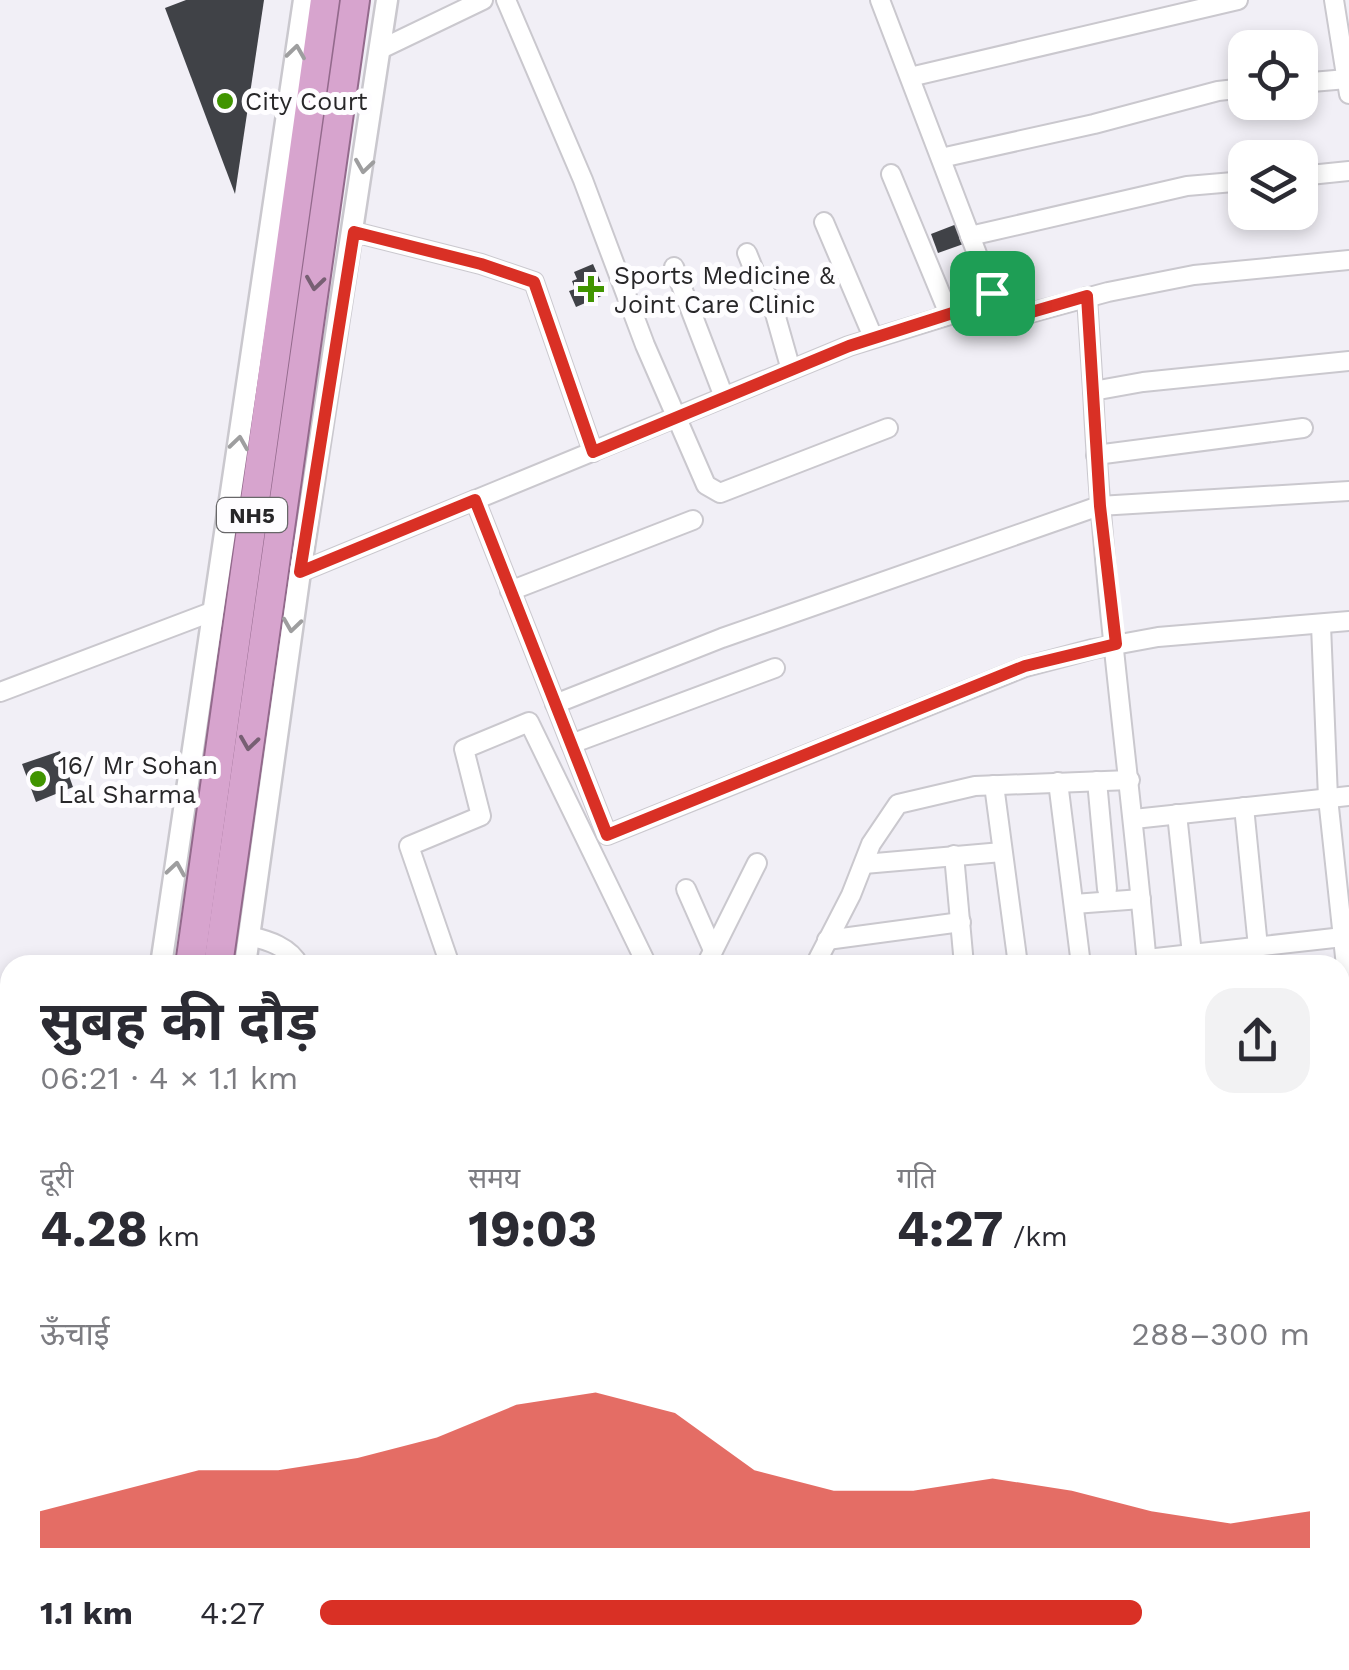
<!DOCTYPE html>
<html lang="hi">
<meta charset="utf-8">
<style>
body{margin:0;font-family:"Work Sans","Noto Sans Devanagari",sans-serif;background:#f2f2f3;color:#2b2b33;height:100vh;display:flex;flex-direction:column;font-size:38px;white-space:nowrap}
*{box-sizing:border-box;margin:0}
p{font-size:32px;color:#7c7c81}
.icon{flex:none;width:55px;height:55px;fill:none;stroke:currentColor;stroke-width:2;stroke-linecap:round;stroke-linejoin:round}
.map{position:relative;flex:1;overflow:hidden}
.panel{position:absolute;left:0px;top:955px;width:1350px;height:715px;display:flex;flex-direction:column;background:#fff;border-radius:30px 30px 0 0;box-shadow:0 5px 15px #0003}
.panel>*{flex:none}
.buttons{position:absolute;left:1228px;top:30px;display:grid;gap:20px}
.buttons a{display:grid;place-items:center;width:90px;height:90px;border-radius:20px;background:#fff;box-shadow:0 5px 15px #0003;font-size:50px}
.pin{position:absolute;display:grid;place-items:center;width:85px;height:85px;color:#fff;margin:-42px;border-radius:20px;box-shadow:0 5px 15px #0006}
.round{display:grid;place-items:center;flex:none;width:105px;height:105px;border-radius:30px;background:#f2f2f3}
.overview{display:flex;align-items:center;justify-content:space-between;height:170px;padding:0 40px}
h1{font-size:55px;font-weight:700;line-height:75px}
.stats{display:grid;grid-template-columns:repeat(3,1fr);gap:15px;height:170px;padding:10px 40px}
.stats div{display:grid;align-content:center}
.stats b{font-size:50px;font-weight:700}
.stats small{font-size:28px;font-weight:400}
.stats p{font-size:28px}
.chart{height:280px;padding:20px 40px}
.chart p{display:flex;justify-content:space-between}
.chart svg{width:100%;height:180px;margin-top:10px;fill:#d93025;opacity:.7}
ul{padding:0 40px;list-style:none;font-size:32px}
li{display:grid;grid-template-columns:160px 120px 1fr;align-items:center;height:75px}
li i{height:25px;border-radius:12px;background:#d93025}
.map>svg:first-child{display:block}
.building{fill:#404247}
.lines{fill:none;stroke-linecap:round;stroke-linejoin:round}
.minor-casing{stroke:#cac8ce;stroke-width:22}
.tertiary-casing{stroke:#cac8ce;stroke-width:25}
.trunk-casing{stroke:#936a8c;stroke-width:32}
.minor{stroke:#fff;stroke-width:18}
.tertiary{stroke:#fff;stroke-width:20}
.trunk{stroke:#d7a4ce;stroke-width:28}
.rail-casing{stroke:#87868a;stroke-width:9}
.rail{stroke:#fefdff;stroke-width:5;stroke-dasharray:15;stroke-linecap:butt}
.oneway{stroke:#9e9e9f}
.oneway2{stroke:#775f73}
.route-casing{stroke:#fff;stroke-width:20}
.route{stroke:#d93025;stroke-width:12}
.poi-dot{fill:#409400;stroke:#fefdff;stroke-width:4}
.labels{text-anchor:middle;stroke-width:10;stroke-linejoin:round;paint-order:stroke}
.shield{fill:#fefdff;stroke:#686769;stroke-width:2.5}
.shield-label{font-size:22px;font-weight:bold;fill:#282729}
.poi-label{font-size:25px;fill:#282729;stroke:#fefdff;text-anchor:start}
</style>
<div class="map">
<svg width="1349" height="1670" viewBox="0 0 1349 1670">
<rect width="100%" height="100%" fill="#f1eff6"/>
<g class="building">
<polygon points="186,0 264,0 235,194 165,8"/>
<polygon points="962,222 969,242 938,253 931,234"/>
<polygon points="593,264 606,294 576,307 569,291 575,289 572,281 577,279 574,272"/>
<polygon points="60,751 73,787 36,802 22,764"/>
</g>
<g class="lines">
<g class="minor-casing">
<g id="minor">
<polyline points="506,0 583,180 645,345 706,485 720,493 888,428"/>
<polyline points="1334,0 1349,94"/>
<polyline points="381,49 483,0"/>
<polyline points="910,77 1238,0"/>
<polyline points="1300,83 1347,79"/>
<polyline points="941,158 1094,124 1218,91 1245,88"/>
<polyline points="891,174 949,314"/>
<polyline points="1300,176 1349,171"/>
<polyline points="824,222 873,337"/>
<polyline points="354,232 481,264 534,282 593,452"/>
<polyline points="970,236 1187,186 1245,181"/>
<polyline points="747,253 759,283 772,303 791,370"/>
<polyline points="674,267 724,397"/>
<polyline points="1087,297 1093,391"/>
<polyline points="963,311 997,322 1108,292 1194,275 1349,260"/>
<polyline points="1096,455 1303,428"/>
<polyline points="475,500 607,835 1025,667 1093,649 1158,637 1349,621"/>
<polyline points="300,572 849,346 963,311 992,293 880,0"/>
<polyline points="510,591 693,520"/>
<polyline points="1321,625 1328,798 1349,994"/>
<polyline points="0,692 214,611"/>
<polyline points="555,704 722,638 1099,506 1349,491"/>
<polyline points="571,744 775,668"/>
<polyline points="1097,781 1107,889"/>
<polyline points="1058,782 1081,965"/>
<polyline points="994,785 1018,965"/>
<polyline points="1244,807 1258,947"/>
<polyline points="1177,814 1192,954"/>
<polyline points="1134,819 1349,796"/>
<polyline points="954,855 964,965"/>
<polyline points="864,864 1002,852"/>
<polyline points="686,889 713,950"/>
<polyline points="1074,904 1141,899"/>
<path d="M249,936C268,940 290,947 299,965"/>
<polyline points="827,940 961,922"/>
<polyline points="1147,959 1343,937"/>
<polyline points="450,965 409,846 481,816 464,749 529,722 647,965"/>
<polyline points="706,965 757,863"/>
<polyline points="815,965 851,895 871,844 898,804 975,786 1130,780"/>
<path d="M1147,965C1130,774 1102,583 1093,391L1143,382L1349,361"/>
<polyline points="0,1080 10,1077"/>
<polyline points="1340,1225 1349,1224"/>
<polyline points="1340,1442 1349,1466"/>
<polyline points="475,1660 479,1670"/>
<polyline points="904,1660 909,1670"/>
<polyline points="993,1660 997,1670"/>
<polyline points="298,1670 324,1660"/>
<polyline points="560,1670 585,1660"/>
<polyline points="826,1670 851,1660"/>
</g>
</g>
<g class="tertiary-casing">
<g id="tertiary">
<polyline points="161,965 304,0"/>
<polyline points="245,965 300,572 387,0"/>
<polyline points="1340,1018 1349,1017"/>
<polyline points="52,1670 53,1660"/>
<polyline points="140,1670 141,1660"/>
</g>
</g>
<g class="trunk-casing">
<g id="trunk">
<polyline points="190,965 325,0"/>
<polyline points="218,965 355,0"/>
<polyline points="71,1670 73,1660"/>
<polyline points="102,1670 104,1660"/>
</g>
</g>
<use href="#minor" class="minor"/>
<use href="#tertiary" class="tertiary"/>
<use href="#trunk" class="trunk"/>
<g class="rail-casing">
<g id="rail">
<polyline points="1340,1077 1349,1076"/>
<polyline points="1340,1098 1349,1097"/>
<polyline points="0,1221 10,1220"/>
<polyline points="0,1237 10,1236"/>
</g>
</g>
<use href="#rail" class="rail"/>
</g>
<defs><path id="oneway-chevron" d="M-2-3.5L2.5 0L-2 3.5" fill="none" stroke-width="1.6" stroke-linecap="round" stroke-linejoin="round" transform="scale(2.5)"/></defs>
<g class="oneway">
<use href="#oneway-chevron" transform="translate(296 52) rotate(-82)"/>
<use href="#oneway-chevron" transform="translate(364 166) rotate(98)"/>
<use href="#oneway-chevron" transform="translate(239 443) rotate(-82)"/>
<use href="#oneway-chevron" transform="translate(292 625) rotate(98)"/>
<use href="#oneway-chevron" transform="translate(176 869) rotate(-81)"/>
</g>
<g class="oneway2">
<use href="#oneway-chevron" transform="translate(315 283) rotate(98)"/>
<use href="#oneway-chevron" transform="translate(249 743) rotate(98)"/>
</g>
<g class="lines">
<g class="route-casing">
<polygon id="route" points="354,232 481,264 534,282 593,452 849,346 962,310 992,293 1011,318 1087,296 1100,506 1116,644 1025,666 607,835 475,500 300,572"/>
</g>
<use href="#route" class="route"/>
</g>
<g class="poi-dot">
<circle cx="225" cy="101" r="10"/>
<path d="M586 274h10v10h10v10h-10v10h-10v-10h-10v-10h10z"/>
<circle cx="38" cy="779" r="10"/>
</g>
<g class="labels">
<rect class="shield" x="217" y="498" width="70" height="34" rx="8"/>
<g class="shield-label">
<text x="252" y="523">NH5</text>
</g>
<g class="poi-label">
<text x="245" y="110">City Court</text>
<text x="614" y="284">Sports Medicine &amp;<tspan x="614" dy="29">Joint Care Clinic</tspan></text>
<text x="58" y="774">16/ Mr Sohan<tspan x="58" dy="29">Lal Sharma</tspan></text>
</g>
</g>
</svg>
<div class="buttons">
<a><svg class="icon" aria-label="locate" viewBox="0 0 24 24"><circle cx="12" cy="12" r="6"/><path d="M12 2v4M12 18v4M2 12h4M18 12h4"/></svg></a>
<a><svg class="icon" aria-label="layers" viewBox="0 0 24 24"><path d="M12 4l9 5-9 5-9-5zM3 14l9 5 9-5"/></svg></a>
</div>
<div class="pin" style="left:992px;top:293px;background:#1e9e55"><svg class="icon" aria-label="arrive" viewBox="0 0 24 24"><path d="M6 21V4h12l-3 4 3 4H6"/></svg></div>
<section class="panel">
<div class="overview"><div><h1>सुबह की दौड़</h1><p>06:21 · 4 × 1.1 km</p></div><a class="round"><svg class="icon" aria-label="share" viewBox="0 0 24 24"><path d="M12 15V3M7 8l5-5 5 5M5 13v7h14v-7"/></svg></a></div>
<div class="stats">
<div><p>दूरी</p><b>4.28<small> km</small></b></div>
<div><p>समय</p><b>19:03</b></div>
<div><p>गति</p><b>4:27<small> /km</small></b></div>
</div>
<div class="chart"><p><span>ऊँचाई</span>288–300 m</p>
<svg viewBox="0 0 160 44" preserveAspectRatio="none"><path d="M0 44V35L10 30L20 25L30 25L40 22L50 17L60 9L70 6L80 11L90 25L100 30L110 30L120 27L130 30L140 35L150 38L160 35V44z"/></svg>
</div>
<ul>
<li><b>1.1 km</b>4:27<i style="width:83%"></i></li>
</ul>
</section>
</div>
